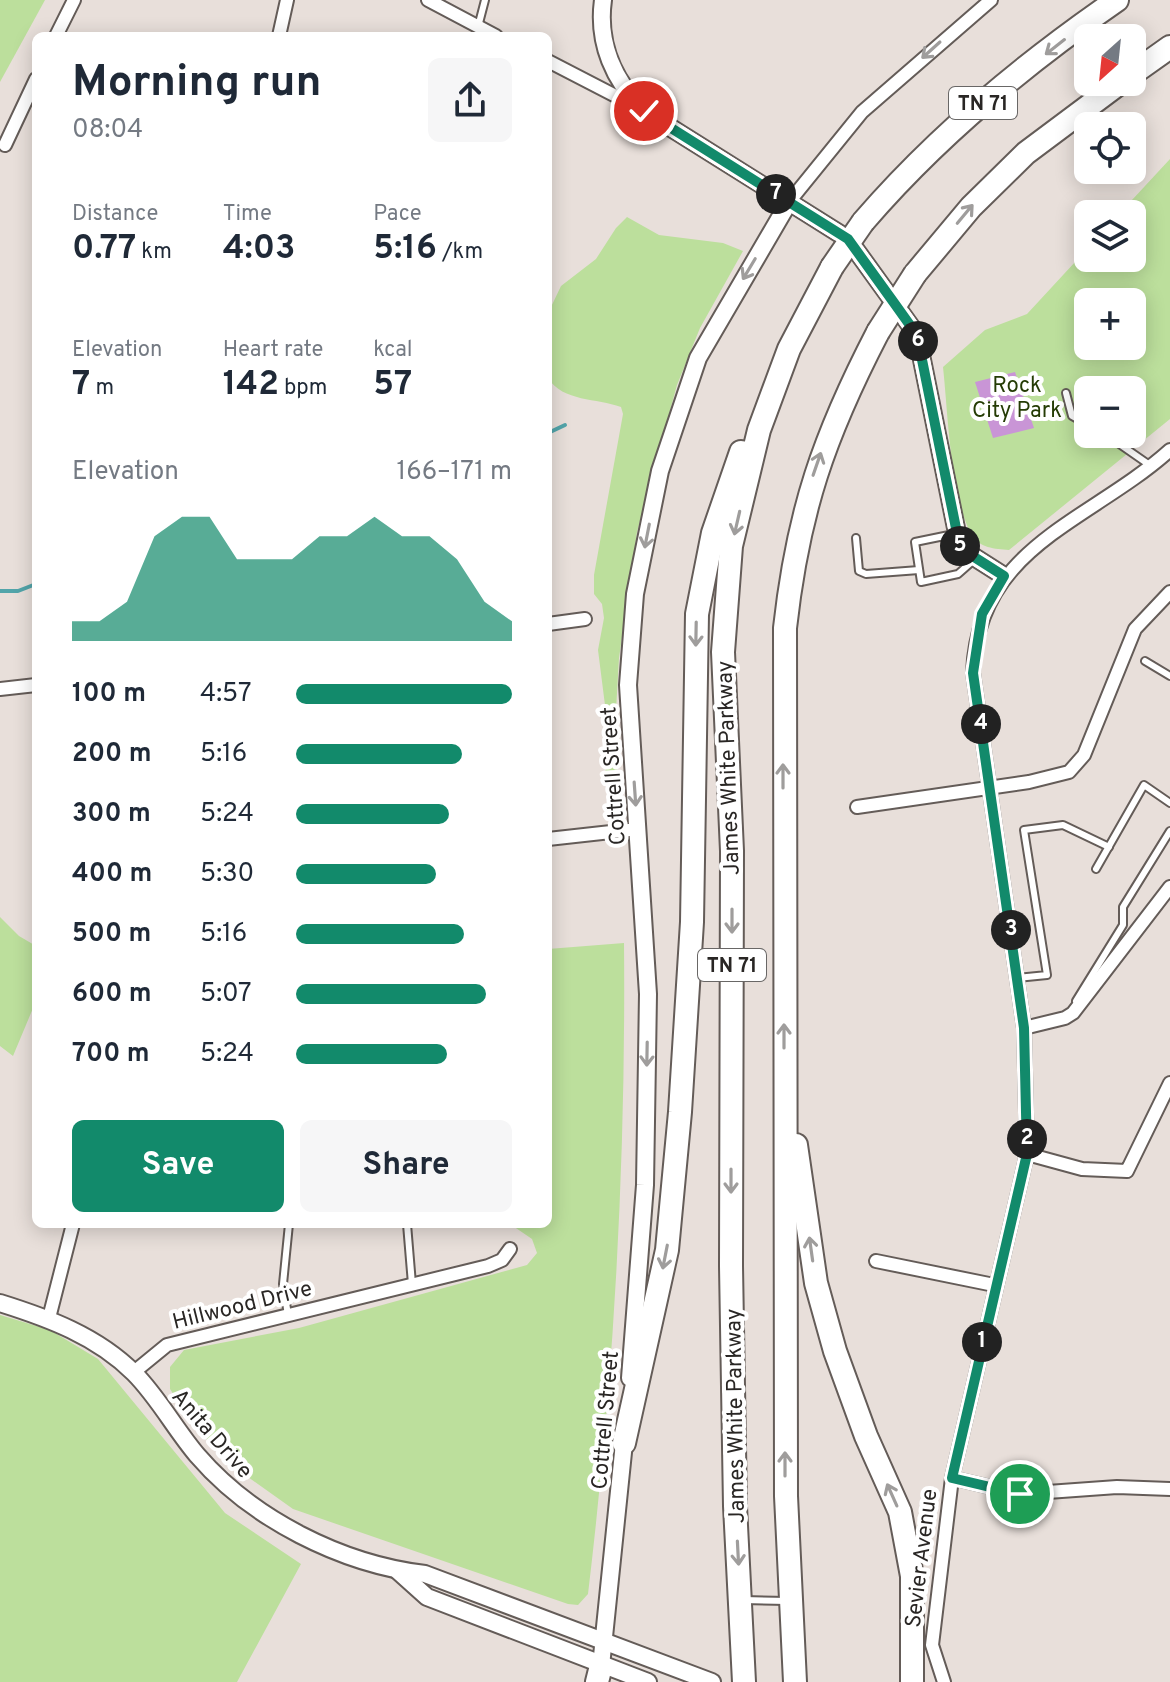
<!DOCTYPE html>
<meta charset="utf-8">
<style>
body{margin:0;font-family:Overpass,sans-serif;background:#f6f6f7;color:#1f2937;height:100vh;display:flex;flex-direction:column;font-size:30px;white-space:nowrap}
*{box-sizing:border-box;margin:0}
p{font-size:26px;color:#747a83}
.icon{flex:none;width:44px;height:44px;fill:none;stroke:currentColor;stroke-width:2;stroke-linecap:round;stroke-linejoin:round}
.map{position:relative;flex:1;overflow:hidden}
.details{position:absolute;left:32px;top:32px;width:520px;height:1196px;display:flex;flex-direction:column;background:#fff;border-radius:12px;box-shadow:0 4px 20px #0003}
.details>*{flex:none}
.needle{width:52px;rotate:207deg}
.fabs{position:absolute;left:1074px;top:24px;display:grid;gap:16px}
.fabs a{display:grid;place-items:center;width:72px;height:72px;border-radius:12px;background:#fff;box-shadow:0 4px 20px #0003;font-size:40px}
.pin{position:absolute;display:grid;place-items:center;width:68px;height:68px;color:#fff;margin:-34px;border:4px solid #fff;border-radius:50%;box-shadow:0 2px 8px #0007}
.km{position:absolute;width:40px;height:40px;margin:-20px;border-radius:50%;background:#222;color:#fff;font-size:22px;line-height:40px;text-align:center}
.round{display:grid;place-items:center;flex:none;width:84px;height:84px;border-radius:12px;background:#f6f6f7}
.head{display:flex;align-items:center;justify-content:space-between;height:136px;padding:0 40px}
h1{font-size:44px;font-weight:700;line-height:60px}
.stats{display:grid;grid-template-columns:repeat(3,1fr);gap:12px;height:136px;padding:8px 40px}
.stats div{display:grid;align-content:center}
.stats b{font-size:34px;font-weight:700}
.stats small{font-size:22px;font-weight:400}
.stats p{font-size:22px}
.chart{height:224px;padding:16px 40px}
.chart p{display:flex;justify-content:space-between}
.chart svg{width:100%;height:144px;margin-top:8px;fill:#128a6b;opacity:.7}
.primary-button{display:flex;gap:16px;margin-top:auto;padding:16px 40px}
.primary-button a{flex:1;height:92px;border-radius:12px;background:#128a6b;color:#fff;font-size:32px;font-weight:700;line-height:92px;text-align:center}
.primary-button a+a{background:#f6f6f7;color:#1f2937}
ul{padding:0 40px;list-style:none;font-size:26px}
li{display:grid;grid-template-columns:128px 96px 1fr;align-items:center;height:60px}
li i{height:20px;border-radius:10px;background:#128a6b}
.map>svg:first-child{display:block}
.green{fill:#bcdf9c;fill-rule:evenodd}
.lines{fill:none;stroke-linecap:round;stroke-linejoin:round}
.stream{stroke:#52a5aa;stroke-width:4}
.building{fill:#c995d6}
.lane-casing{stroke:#645c58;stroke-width:10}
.street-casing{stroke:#645c58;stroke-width:16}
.secondary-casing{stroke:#645c58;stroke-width:20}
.highway-casing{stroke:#645c58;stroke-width:26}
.lane{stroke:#fff;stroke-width:6}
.street{stroke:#fff;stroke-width:12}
.secondary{stroke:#fff;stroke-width:16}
.highway{stroke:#fff;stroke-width:22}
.highway-bridge-casing{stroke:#645c58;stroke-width:26;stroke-linecap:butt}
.highway-bridge{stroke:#fff;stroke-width:22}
.oneway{stroke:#9f9d9c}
.route-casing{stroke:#fff;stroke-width:16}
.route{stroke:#128a6b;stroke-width:10}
.labels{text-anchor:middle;stroke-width:8;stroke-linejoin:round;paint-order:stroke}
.shield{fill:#fff;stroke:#696766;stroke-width:2}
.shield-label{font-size:20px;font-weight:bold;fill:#292624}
.park-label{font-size:22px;fill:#253c05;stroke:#fff}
.street-label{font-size:22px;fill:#292624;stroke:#fff}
</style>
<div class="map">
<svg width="1170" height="1682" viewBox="0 0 1170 1682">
<rect width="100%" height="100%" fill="#e8dfda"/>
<g class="green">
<polygon points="0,0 45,0 0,82"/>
<path d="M1170,159V419L1009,550C995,549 979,548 971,534C950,494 948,413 943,367L985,330L1027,314L1088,248V258H1132V214H1119ZM1088,302H1132V346H1088ZM1088,390H1132V434H1088Z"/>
<path d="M627,217L659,235L723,243L743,251L700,328L677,385L637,532L619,658L615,728L618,795L605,785L607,721L598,650L604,618L602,604L594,594V575L623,414L621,407C597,398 563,402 548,378L551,307L561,286L596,259L616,228Z"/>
<polygon points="0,917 19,936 36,946 36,1001 13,1056 0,1046"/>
<path d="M624,943C626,1161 614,1377 588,1594L578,1605L568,1604L293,1509L241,1472L197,1430L170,1389V1367L184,1350L299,1328L527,1265L537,1253L532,1239L510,1224H548L551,993L548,949Z"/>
<polygon points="0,1315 50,1330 98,1359 225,1513 301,1564 237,1682 0,1682"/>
</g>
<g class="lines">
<g class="stream">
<polyline points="548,433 565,425"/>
<polyline points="0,591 18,591 36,584"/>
</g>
</g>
<polygon class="building" points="1015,372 1034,428 993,438 975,382"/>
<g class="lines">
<g class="lane-casing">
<g id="lane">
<polyline points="478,27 485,0"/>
<polyline points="1066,393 1072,416 1088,425"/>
<polyline points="1105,434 1151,466"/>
<polyline points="954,534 915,542 921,582 958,574 975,559"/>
<polyline points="856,538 859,571 866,574 919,570"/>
<polyline points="1145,661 1170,676"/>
<polyline points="1096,869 1144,785 1170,803"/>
<polyline points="1017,978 1047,975 1024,830 1063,825 1109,847"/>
<polyline points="1076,1001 1123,925 1123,907 1170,831"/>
<polyline points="407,1224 412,1284"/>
<polyline points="288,1315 283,1284 289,1224"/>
<polyline points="743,1600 787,1601"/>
</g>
</g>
<g class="street-casing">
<g id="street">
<polyline points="428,0 496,36"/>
<polyline points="56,36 74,0"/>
<polyline points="279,36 287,0"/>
<polyline points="548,61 637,107"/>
<polyline points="5,145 36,79"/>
<polyline points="789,202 862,112 991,0"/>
<polyline points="548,624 585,619"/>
<polyline points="0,689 36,685"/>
<polyline points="857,807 1029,782 1069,772 1084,755 1135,629 1170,592"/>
<polyline points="548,839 638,829"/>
<polyline points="1024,1028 1065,1018 1073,1013 1170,887"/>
<polyline points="1027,1154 1082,1169 1127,1171 1170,1083"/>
<polyline points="876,1261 994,1285"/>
<polyline points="49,1318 73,1224"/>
<polyline points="134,1372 167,1345 488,1266 502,1260 510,1249"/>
<polyline points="952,1478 1020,1494 1117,1487 1170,1489"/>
<path d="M944,1682L932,1645L952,1478L1027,1154L1024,1028L973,673C977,546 1090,522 1170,450"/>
</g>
</g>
<g class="secondary-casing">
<g id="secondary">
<path d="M603,0C597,43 614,81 644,111L848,239L892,300L917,335L960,548L1004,576"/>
<path d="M0,1303C48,1318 97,1336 134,1373C158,1397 175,1429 197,1455C252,1519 341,1564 425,1574L712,1682"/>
<polyline points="630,1378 645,1185 648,994 628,685 635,594 660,471 698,358 789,202"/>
<polyline points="398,1571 427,1597 648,1682"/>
<polyline points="601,1666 625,1433"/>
</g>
</g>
<g class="highway-casing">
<g id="highway">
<polyline points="1132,74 1170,47"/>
<path d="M863,222C937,136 1024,64 1117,0"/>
<polyline points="915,274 971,207 1026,153 1121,82"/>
<polyline points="796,1145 816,1283 835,1351 866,1436 900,1512 912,1576 912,1682"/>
<polyline points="624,1443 667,1250 680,1112 692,922 697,614 713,533 741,452"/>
<polyline points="597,1682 601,1666"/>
<polyline points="744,1682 735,1506 731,1266 732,851 723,652 731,546 759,430 789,349 832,267"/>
<path d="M795,1682L786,1496L785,628C798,511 824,436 878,332"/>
</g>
</g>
<use href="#lane" class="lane"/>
<use href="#street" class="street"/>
<use href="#secondary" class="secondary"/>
<use href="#highway" class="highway"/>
<g class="highway-bridge-casing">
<g id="highway-bridge">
<polyline points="832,267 863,222"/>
<polyline points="878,332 915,274"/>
</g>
</g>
<use href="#highway-bridge" class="highway-bridge"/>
</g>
<defs><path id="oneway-shaft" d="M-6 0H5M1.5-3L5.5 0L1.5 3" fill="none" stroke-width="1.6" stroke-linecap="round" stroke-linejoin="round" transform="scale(2)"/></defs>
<g class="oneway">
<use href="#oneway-shaft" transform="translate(1055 47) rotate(142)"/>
<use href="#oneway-shaft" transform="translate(931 50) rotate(138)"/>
<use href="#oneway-shaft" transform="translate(965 214) rotate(-50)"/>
<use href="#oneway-shaft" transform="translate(749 269) rotate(121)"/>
<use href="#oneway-shaft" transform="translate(817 464) rotate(-71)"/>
<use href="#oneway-shaft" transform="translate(737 523) rotate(103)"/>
<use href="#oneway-shaft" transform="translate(647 536) rotate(101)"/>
<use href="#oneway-shaft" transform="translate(696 634) rotate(91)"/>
<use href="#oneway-shaft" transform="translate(783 776) rotate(-90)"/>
<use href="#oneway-shaft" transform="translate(635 794) rotate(86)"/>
<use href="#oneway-shaft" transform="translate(732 921) rotate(90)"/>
<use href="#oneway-shaft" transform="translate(784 1036) rotate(-90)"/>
<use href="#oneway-shaft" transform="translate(647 1054) rotate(91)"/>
<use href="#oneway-shaft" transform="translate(731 1181) rotate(90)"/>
<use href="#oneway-shaft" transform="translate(811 1249) rotate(-98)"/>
<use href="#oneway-shaft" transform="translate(665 1257) rotate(101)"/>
<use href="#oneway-shaft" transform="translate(785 1464) rotate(-90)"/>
<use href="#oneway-shaft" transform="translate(892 1495) rotate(-114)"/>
<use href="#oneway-shaft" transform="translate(738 1553) rotate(87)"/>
</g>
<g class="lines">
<g class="route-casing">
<polyline id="route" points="644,111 848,239 892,300 917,335 960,548 1004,576 982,614 973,673 1024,1028 1027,1154 952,1478 1020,1494"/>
</g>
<use href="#route" class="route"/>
</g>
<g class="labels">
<g class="shield">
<rect x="949" y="87" width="68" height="32" rx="6"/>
<rect x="698" y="949" width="68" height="32" rx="6"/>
</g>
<g class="shield-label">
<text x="983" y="110">TN 71</text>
<text x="732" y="972">TN 71</text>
</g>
<g class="park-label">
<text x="1017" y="392">Rock<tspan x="1017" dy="25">City Park</tspan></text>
</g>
<g class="street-label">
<text transform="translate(727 768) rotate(-92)" y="8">James White Parkway</text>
<text transform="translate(612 776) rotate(-94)" y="8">Cottrell Street</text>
<text transform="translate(242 1304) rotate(-14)" y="8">Hillwood Drive</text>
<text transform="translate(734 1416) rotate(-91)" y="8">James White Parkway</text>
<text transform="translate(604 1420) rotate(-85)" y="8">Cottrell Street</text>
<text transform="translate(213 1433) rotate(49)" y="8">Anita Drive</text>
<text transform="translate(920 1558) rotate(-83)" y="8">Sevier Avenue</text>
</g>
</g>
</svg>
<div class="fabs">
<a><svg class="needle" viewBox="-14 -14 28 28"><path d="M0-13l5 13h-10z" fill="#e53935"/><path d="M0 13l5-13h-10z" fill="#747a83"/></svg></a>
<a><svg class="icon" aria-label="locate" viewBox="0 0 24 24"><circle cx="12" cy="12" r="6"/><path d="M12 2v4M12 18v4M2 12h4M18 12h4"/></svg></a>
<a><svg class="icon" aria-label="layers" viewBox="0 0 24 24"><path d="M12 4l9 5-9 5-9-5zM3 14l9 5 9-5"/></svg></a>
<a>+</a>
<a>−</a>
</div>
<div class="pin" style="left:1020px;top:1494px;background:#1e9e55"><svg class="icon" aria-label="arrive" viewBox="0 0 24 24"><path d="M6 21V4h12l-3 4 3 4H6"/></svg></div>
<div class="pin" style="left:644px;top:111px;background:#d93025"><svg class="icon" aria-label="check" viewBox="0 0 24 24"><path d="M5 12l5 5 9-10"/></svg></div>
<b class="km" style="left:982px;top:1342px">1</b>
<b class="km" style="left:1027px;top:1139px">2</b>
<b class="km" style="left:1011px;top:930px">3</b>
<b class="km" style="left:981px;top:724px">4</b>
<b class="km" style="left:960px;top:546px">5</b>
<b class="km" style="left:918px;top:341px">6</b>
<b class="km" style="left:776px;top:194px">7</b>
<section class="details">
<div class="head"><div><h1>Morning run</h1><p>08:04</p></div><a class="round"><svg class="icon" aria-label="share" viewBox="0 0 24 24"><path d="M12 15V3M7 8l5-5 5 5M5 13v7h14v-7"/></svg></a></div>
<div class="stats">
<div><p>Distance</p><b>0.77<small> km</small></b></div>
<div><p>Time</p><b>4:03</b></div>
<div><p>Pace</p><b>5:16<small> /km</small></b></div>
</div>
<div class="stats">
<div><p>Elevation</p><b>7<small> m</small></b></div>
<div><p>Heart rate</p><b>142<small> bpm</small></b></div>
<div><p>kcal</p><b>57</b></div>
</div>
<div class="chart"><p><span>Elevation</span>166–171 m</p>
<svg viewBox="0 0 160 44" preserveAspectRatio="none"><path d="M0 44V38L10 38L20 32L30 12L40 6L50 6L60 19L70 19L80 19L90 12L100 12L110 6L120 12L130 12L140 19L150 32L160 38V44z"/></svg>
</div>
<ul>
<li><b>100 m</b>4:57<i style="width:100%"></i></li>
<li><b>200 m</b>5:16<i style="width:77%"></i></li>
<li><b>300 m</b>5:24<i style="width:71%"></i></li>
<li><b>400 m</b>5:30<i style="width:65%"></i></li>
<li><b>500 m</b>5:16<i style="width:78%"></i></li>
<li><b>600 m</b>5:07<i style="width:88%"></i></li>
<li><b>700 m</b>5:24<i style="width:70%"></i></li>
</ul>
<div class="primary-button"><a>Save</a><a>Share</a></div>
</section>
</div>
